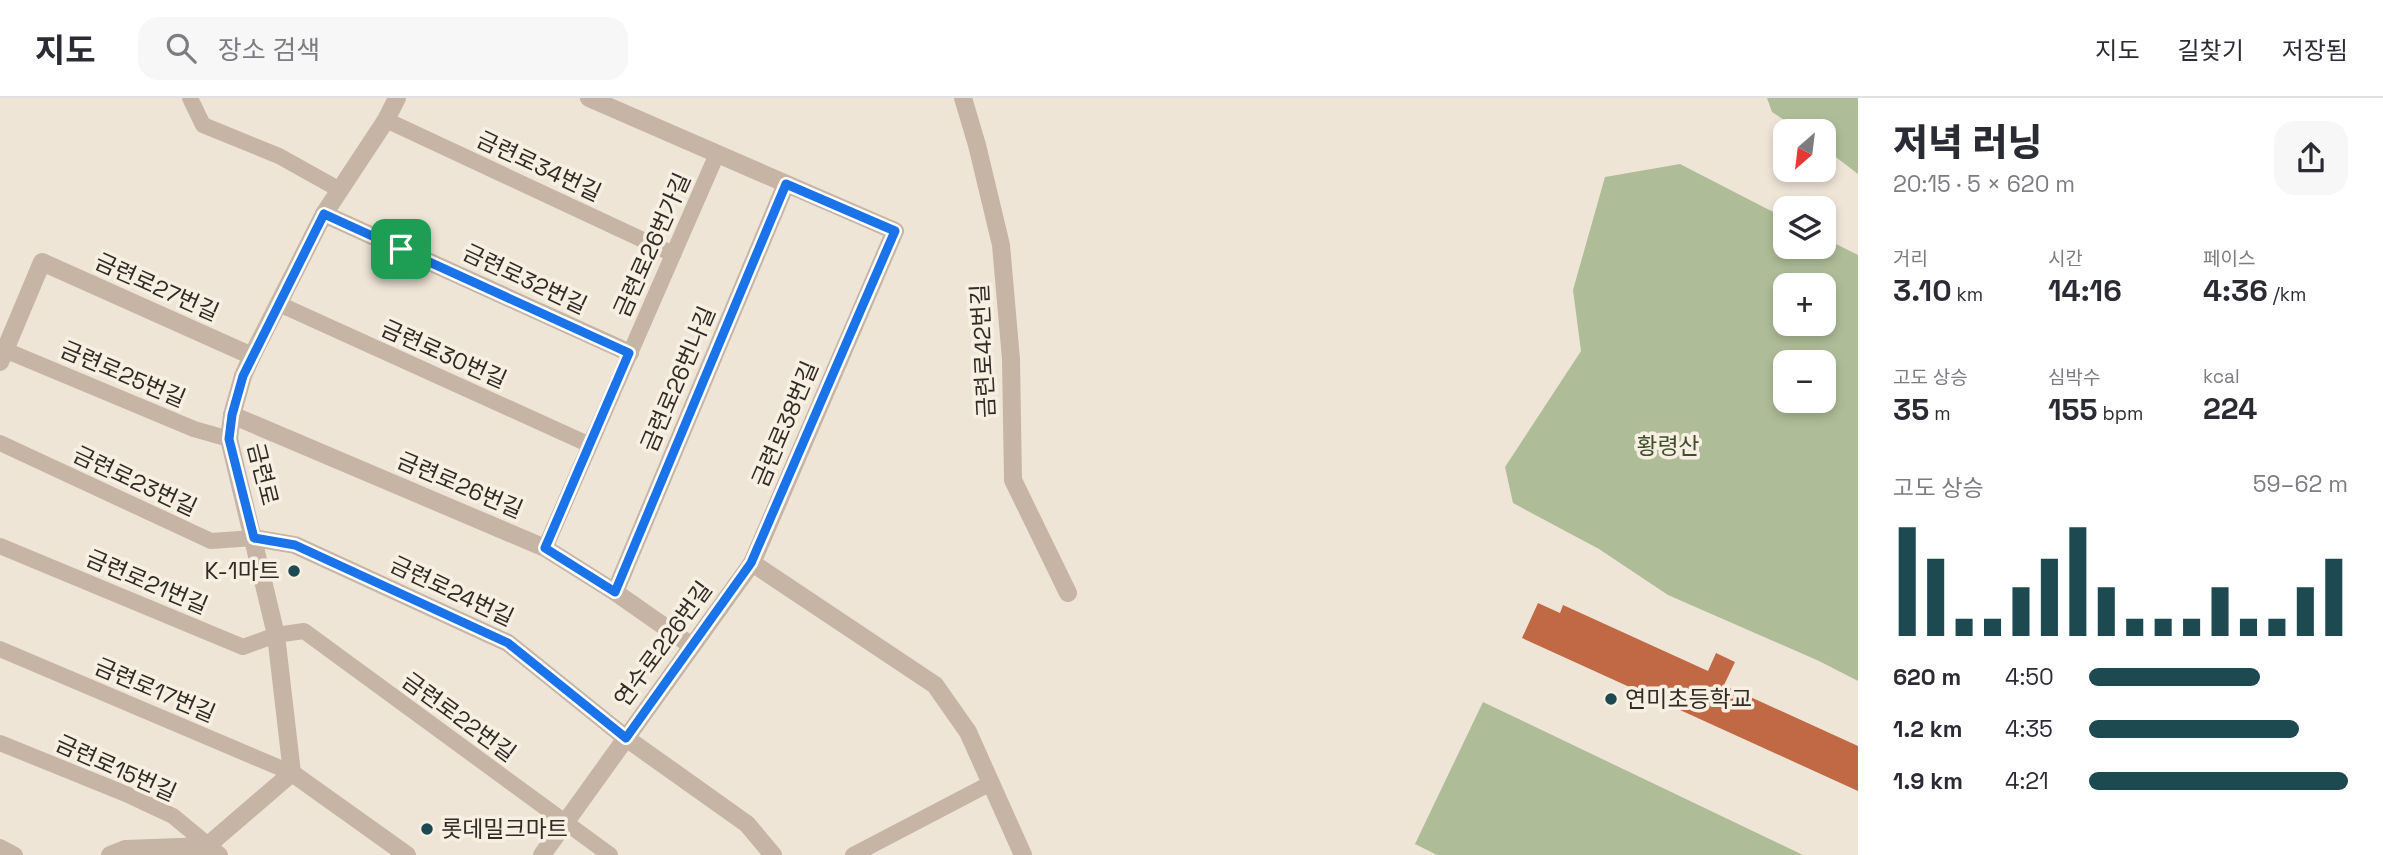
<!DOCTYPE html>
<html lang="ko">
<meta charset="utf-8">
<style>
body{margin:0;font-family:"Space Grotesk","Noto Sans KR",sans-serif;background:#f7f7f7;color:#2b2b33;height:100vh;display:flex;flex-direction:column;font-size:26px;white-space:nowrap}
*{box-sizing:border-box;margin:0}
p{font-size:23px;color:#7c7c81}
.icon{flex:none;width:38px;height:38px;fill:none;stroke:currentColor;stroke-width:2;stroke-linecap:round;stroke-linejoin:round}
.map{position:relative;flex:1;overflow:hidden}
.panel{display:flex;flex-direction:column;background:#fff;width:525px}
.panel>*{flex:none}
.needle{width:46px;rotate:208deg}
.tools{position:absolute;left:1773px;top:21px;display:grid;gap:14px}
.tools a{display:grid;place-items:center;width:63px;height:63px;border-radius:14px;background:#fff;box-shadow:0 4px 10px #0003;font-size:35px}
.pin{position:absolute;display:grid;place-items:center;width:60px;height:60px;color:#fff;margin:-30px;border-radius:14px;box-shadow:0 4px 10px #0006}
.round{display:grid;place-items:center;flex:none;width:74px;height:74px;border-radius:21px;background:#f7f7f7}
.summary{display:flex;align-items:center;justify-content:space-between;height:119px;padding:0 35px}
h1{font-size:38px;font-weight:800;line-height:52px}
.metrics{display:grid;grid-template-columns:repeat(3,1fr);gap:10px;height:119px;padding:7px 35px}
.metrics div{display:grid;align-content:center}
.metrics b{font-size:30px;font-weight:800}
.metrics small{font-size:19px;font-weight:400}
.metrics p{font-size:19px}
.chart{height:196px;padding:14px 35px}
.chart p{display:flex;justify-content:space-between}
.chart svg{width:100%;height:126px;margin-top:7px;stroke:#1d4a51;stroke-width:6}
ul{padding:0 35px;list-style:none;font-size:23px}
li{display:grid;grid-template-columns:112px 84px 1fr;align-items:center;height:52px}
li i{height:18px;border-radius:9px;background:#1d4a51}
header{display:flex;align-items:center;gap:42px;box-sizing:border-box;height:98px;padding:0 35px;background:#fff;border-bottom:2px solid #e1e1e2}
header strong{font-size:33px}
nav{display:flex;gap:38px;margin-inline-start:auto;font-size:24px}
.search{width:490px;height:63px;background:#f7f7f7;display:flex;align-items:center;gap:18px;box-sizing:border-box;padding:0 24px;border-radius:21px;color:#7c7c81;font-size:26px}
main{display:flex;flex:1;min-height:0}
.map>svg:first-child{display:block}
.green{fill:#aebd98;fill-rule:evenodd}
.building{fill:#c06944}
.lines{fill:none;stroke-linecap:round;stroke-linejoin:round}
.service{stroke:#c6b5a4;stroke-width:16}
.minor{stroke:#c6b5a4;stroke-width:18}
.tertiary{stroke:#c6b5a4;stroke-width:18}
.route-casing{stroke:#fff;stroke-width:14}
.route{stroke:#1a73e8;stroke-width:9}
.poi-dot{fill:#1d4a51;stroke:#f7efe2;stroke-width:2.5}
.labels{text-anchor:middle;stroke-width:7;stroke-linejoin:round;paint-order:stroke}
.street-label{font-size:23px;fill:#322a25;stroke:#f7efe2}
.park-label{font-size:23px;fill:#3f4f2a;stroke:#f7efe2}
.poi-label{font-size:23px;fill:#322a25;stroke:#f7efe2;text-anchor:start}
</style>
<header>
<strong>지도</strong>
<div class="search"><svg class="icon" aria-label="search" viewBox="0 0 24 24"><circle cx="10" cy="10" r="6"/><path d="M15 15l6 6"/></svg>장소 검색</div>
<nav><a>지도</a><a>길찾기</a><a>저장됨</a></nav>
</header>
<main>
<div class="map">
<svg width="1858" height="757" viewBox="0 0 1858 757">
<rect width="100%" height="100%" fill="#efe5d7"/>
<g class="green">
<polygon points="1767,0 1858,0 1858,76 1824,50 1824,33 1801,33 1772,14"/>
<path d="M1680,66L1785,120V149H1824V140L1858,157V583L1819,563L1668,497L1599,451L1513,405L1505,369L1581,253L1573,192L1605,79ZM1785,187H1824V226H1785ZM1785,264H1824V303H1785Z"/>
<polygon points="1483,604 1803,757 1437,757 1415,746"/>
</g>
<polygon class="building" points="1538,505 1560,515 1563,507 1708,573 1716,555 1735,564 1724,587 1858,648 1858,693 1522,540"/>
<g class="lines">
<g class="service">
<polyline points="190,0 203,27 279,58 340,92"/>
<polyline points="386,22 673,156"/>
<polyline points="279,206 590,347"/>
<polyline points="0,250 194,331 229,341"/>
<polyline points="0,345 211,443 254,440"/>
<polyline points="0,448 243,549 276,537 304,533 610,757"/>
<polyline points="545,450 717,56"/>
<polyline points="0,551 292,675"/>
<polyline points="0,645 126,696 173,718 220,757"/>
<polyline points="0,749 15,757"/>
<polyline points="853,757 991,685"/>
</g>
<g class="minor">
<polyline points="589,0 895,133 752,465 935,587 968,634 1023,757"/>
<polyline points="963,0 977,47 1001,147 1011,261 1013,382 1068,495"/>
<polyline points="324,116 630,255"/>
<polyline points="0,264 42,164 252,258"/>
<polyline points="232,317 545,450 615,494 692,548"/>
<polyline points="254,440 295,447 508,545 626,640 747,726 773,757"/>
<polyline points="615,494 786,86"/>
<polyline points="292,675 407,757"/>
<polyline points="542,757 752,465"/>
</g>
<polyline class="tertiary" points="110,757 125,751 207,748 292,675 276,537 229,341 232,317 243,278 252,258 324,116 386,22 397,0"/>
</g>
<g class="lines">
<g class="route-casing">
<polygon id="route" points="786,86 895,133 751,465 626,640 508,545 295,447 254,440 229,341 232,317 243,278 324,116 629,255 545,450 615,494"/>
</g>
<use href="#route" class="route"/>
</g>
<g class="poi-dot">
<circle cx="294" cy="473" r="7"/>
<circle cx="1611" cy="601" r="7"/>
<circle cx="427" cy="731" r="7"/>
</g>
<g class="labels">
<g class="street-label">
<text transform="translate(539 68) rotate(25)" y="8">금련로34번길</text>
<text transform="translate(652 147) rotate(-66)" y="8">금련로26번가길</text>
<text transform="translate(525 181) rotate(25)" y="8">금련로32번길</text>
<text transform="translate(157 189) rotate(24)" y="8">금련로27번길</text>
<text transform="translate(983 253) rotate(-93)" y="8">금련로42번길</text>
<text transform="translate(444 256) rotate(24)" y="8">금련로30번길</text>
<text transform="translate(123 276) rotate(23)" y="8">금련로25번길</text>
<text transform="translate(678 281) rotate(-67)" y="8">금련로26번나길</text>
<text transform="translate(785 326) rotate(-67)" y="8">금련로38번길</text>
<text transform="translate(263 376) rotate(76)" y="8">금련로</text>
<text transform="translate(135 383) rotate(25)" y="8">금련로23번길</text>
<text transform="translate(460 387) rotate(23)" y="8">금련로26번길</text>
<text transform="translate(147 484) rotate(23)" y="8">금련로21번길</text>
<text transform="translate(452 493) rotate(25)" y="8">금련로24번길</text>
<text transform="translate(663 546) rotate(-54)" y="8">연수로226번길</text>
<text transform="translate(155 592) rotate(23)" y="8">금련로17번길</text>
<text transform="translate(459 619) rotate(36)" y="8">금련로22번길</text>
<text transform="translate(116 670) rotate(24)" y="8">금련로15번길</text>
</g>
<g class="park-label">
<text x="1668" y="356">황령산</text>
</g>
<g class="poi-label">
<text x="280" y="481" text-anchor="end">K-1마트</text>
<text x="1625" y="609">연미초등학교</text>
<text x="441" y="739">롯데밀크마트</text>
</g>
</g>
</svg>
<div class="tools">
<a><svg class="needle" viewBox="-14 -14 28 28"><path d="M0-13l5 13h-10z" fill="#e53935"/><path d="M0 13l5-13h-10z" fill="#7c7c81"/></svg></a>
<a><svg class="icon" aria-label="layers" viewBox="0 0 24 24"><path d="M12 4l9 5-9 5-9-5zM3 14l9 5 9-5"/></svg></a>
<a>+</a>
<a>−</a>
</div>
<div class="pin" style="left:401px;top:151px;background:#1e9e55"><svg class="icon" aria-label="arrive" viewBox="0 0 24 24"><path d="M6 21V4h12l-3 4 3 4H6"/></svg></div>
</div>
<section class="panel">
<div class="summary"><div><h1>저녁 러닝</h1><p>20:15 · 5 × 620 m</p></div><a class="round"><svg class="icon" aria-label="share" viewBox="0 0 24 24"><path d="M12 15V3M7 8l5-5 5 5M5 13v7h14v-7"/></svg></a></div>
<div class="metrics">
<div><p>거리</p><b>3.10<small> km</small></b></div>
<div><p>시간</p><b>14:16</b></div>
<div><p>페이스</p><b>4:36<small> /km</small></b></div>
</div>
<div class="metrics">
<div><p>고도 상승</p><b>35<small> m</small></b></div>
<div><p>심박수</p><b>155<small> bpm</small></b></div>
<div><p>kcal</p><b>224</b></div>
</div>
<div class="chart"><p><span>고도 상승</span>59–62 m</p>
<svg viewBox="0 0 160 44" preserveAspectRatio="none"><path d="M5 44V6M15 44V17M25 44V38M35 44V38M45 44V27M55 44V17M65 44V6M75 44V27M85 44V38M95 44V38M105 44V38M115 44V27M125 44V38M135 44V38M145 44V27M155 44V17"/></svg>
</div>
<ul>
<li><b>620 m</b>4:50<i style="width:66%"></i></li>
<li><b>1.2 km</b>4:35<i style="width:81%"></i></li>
<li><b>1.9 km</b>4:21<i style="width:100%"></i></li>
</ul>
</section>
</main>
